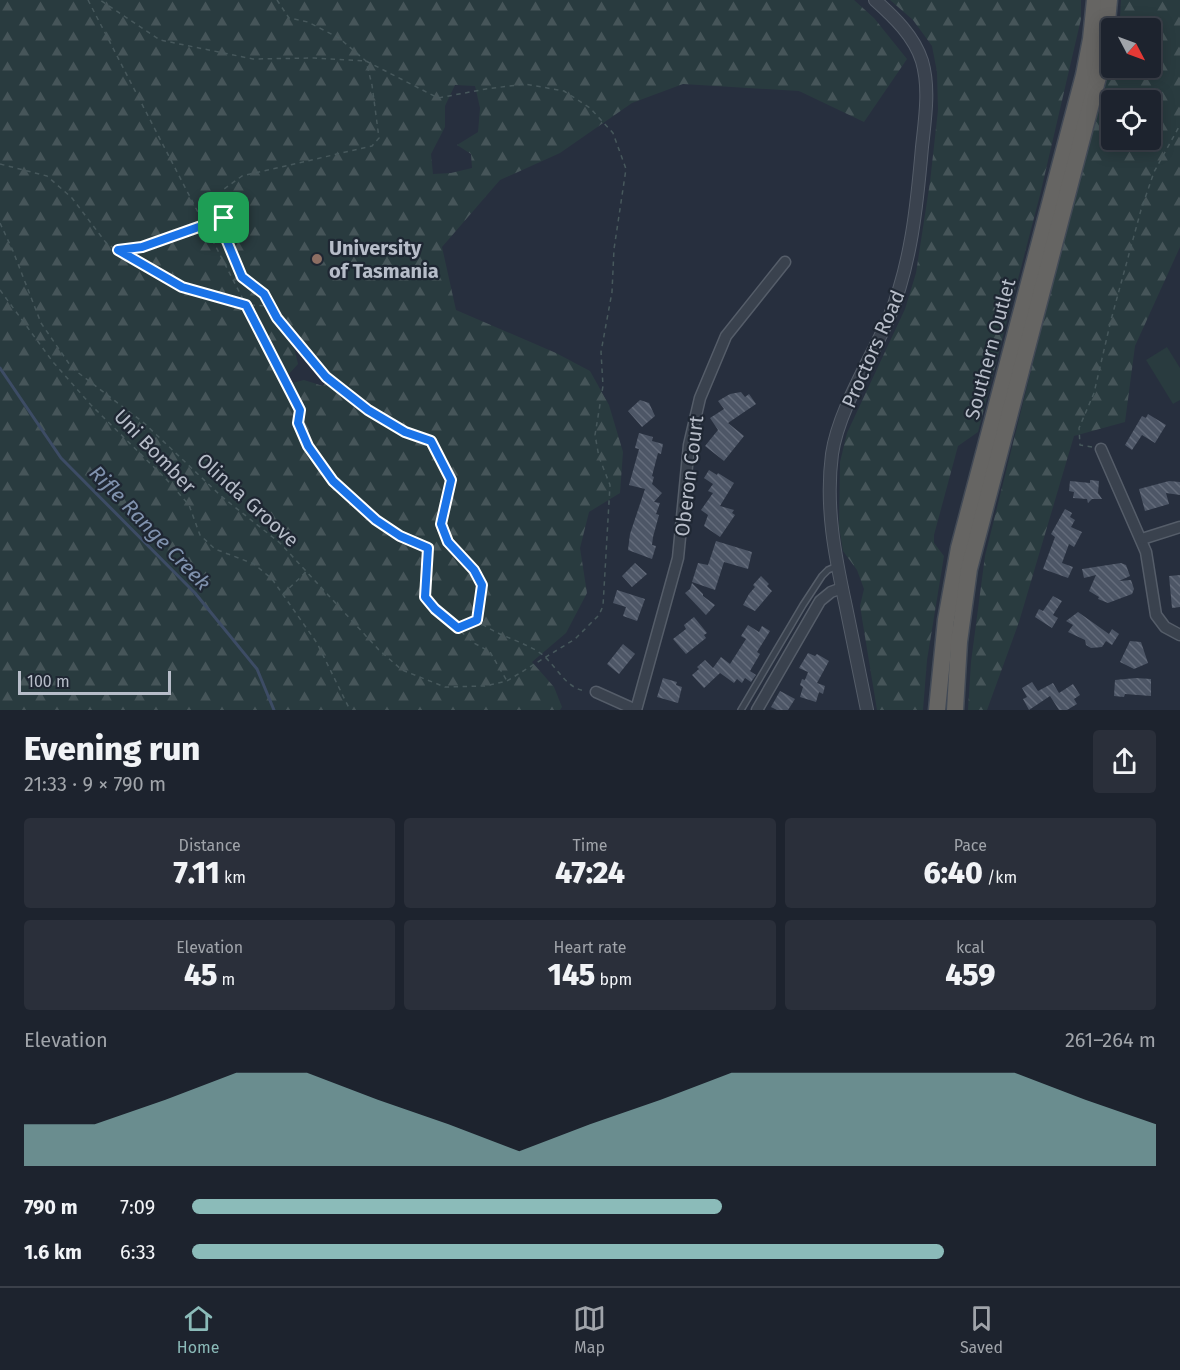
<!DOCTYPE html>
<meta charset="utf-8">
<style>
body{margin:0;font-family:"Fira Sans",sans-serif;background:#2a2f3a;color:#f1f3f6;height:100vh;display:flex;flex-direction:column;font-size:22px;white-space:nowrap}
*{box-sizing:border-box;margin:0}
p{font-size:20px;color:#a0a4aa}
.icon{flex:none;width:33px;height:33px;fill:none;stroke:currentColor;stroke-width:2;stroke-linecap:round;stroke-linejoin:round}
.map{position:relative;height:710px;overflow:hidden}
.details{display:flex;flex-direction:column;background:#1d232e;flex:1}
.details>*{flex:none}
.needle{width:39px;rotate:131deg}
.buttons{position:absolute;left:1101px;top:18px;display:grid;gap:12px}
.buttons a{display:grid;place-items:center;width:60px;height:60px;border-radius:6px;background:#1d232e;box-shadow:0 3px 15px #0003,0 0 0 2px #3b404a;font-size:30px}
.scale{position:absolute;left:18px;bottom:15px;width:153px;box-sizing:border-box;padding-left:6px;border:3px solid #b7bdc9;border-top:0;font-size:16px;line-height:21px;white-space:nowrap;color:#b7bdc9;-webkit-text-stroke:4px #1f2733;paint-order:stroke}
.pin{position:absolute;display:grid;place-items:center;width:51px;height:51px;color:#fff;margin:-26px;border-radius:12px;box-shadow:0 3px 9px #0006}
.round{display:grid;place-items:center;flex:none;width:63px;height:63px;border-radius:6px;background:#2a2f3a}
.head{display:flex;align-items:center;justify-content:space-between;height:102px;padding:0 24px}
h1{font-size:33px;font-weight:800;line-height:45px}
.figures{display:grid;grid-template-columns:repeat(3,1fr);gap:9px;height:102px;padding:6px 24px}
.figures div{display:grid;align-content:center;border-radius:6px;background:#2a2f3a;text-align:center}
.figures b{font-size:30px;font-weight:800}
.figures small{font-size:16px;font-weight:400}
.figures p{font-size:16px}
.chart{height:168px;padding:12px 24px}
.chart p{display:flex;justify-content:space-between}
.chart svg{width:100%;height:108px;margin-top:6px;fill:#8bbbb9;opacity:.7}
ul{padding:0 24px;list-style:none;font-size:20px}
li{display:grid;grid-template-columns:96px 72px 1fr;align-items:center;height:45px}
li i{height:15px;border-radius:8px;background:#8bbbb9}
.tab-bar{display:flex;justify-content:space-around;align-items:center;height:84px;border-top:2px solid #3b404a;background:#1d232e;font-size:16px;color:#a0a4aa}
.tab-bar a{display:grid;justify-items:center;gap:3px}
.tab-bar .selected{color:#8bbbb9}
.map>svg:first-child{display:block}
.forest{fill:url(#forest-firs);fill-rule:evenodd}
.garden{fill:#293b3f}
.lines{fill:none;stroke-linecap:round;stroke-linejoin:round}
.stream{stroke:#3d4c65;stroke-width:3}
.building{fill:url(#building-back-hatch)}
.service-casing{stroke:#555d69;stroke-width:8}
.minor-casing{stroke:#555d69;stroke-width:13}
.tertiary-casing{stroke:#555d69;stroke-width:14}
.trunk-casing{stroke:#424a56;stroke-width:19}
.path{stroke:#47585c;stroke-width:1.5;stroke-dasharray:4.5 4.5;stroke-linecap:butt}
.service{stroke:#3a424e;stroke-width:5}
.minor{stroke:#3a424e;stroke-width:10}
.tertiary{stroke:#3a424e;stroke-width:12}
.trunk{stroke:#666563;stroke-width:16}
.route-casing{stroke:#fff;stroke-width:12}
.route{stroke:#1a73e8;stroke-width:8}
.education-dot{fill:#8d6e63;stroke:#1f2733;stroke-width:2}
.labels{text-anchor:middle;stroke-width:4.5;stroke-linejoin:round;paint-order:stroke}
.poi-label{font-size:20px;font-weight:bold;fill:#b7bdc9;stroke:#1f2733;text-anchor:start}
.street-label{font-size:20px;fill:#b7bdc9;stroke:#1f2733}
.water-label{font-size:21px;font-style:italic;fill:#8092ae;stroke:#1f2733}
</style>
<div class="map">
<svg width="1180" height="710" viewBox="0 0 1180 710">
<defs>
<pattern id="forest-firs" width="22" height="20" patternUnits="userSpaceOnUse" patternTransform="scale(1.5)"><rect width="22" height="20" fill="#293b3f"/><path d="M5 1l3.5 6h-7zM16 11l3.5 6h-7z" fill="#465559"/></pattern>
<pattern id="building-back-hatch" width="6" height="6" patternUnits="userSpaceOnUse" patternTransform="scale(1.5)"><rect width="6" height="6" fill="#4d5666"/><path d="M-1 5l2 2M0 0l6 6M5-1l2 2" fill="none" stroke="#646c7b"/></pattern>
</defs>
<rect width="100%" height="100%" fill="#272f3e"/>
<g class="forest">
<path d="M0,0H854L874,18L907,59L864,122L799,91L683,84L632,103L560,153L500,180L442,247L456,310L556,353L590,371L609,405L623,452L620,493L589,512L580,548L587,593L566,633L532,662L554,687L562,707L560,710H0ZM455,85L475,86L480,108L478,132L457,145L471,154L472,168L451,173L433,174L431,154L445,127V106ZM293,343C309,349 322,365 327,381L323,386L304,380L292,383L288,375L298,364Z"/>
<polygon points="890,0 1081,0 1081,19 1040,195 978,432 958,446 934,535 934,543 944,556 927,660 923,710 877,710 860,606 864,589 857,570 843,551 839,527 840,462 847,433 905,309 916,273 930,182 938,110 937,72 932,46 913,20"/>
<path d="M1121,0H1180V247L1135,346L1125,422L1074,436L1019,622L987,710H968L971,662L985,556L1111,48L1112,68H1150V28H1117L1120,18ZM1112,100H1150V140H1112Z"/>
</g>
<polygon class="garden" points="1167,347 1180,368 1180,400 1173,404 1146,360"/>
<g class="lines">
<polyline class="stream" points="0,368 61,458 195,593 257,669 274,710"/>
</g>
<g class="building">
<polygon points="741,392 745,397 749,394 756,404 728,423 744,436 724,461 705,446 718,430 710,418 724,409 718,401 730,394"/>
<polygon points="640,400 649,403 655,416 642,427 628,411"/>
<polygon points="1148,414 1166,425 1155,443 1142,435 1132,450 1125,445 1142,416 1146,418"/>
<polygon points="639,433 653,437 652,441 663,444 661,454 658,453 652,476 654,477 652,484 662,493 654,502 660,503 656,514 659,515 653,537 652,545 656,546 652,559 628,550 630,534 645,489 629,485 639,449 635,448"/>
<polygon points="709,470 717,475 718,473 734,483 720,506 734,510 732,513 735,515 720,537 704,526 708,515 701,510 713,493 708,491 713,484 704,478"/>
<polygon points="1090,480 1099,481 1098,493 1102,499 1092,499 1088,503 1087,499 1073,498 1074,492 1069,491 1070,481 1090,483"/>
<polygon points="1169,481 1180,482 1180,495 1166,493 1169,504 1145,511 1139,489"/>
<polygon points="1065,509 1072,513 1070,517 1075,520 1071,527 1082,532 1074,547 1069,544 1062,563 1073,567 1068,578 1043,569 1055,537 1051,534"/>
<polygon points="716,541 752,552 748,569 724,562 715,590 692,582 698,563 708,565"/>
<polygon points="635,563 647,574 632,587 622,576"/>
<polygon points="1121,563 1126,565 1130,576 1119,581 1131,580 1134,589 1132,594 1108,603 1098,599 1099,597 1089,591 1096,575 1084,578 1082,569"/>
<polygon points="1180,575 1180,607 1172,608 1169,576"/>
<polygon points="761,576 769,584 767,586 772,591 755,611 743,605 749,594 755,587 753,585"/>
<polygon points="692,583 703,594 703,596 715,605 706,615 685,593 690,589"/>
<polygon points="617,590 645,599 637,621 623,616 626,607 613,603"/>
<polygon points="1053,596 1062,601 1053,615 1058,618 1052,628 1035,617 1039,609 1043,611"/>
<polygon points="1078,612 1109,634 1112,629 1119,634 1112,645 1106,641 1102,647 1091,648 1086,645 1085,640 1068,632 1073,625 1066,621"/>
<polygon points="694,617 707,633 704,635 706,638 686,654 673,639 686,629 684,625"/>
<polygon points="748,625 759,632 762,626 770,631 757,652 760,654 750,671 756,675 751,682 745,678 742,683 737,679 734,683 720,673 704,688 692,675 699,669 697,667 705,660 713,668 721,657 730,664 746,639 741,636"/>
<polygon points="1130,641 1141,642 1148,663 1134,669 1120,662"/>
<polygon points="623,644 635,654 619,674 607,664"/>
<polygon points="808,653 815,656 817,654 829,661 817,683 825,686 823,694 819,692 816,702 800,697 803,687 800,685 802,679 805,680 808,672 799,668"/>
<polygon points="663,678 677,682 676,685 682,687 678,703 657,697"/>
<polygon points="1136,678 1151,679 1151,696 1125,694 1124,697 1114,696 1115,680"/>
<polygon points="1032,682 1038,691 1053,683 1059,693 1073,684 1080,695 1074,699 1077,704 1067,710 1059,710 1050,696 1029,710 1023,699 1027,697 1022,688"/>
<polygon points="780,691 795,699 788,710 777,710 771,707"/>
</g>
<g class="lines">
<g class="service-casing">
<polyline id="service" points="741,710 803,605 822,576 828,570 837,566"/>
</g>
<g class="minor-casing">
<g id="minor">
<polyline points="1101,449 1146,552 1156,615 1165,627 1180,635"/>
<polyline points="1142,539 1180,527"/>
<polyline points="596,692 636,710"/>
<polyline points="636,710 678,558 689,445 700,398 726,336 785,262"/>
<polyline points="757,710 820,601 831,592 842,588"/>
</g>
</g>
<g class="tertiary-casing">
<path id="tertiary" d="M867,710C860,676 853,642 846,607C835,556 825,507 832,454C838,412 870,360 888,320C911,266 917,205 922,147C925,119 930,88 922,61C914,36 894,17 875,0"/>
</g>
<g class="trunk-casing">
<g id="trunk">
<polyline points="937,710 946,620 959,548 1084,75 1091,39 1095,0"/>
<polyline points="955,710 959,642 969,569 1098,77 1105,43 1109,0"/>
</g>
</g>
<g class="path">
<polyline points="88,0 302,413"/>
<path d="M277,0L289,18L308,22L339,38L366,61L372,85L379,138L372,146L242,176L224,189V234L242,277L264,293L277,318L326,377L368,409L405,432L431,441L451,480L441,524L448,542L474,570L482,585L477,620C497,637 526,641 544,656C558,669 567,689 586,691"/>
<polyline points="0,164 47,176 72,198 107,244 182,287 246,305 270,306"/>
<polyline points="0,223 13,251 41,323 72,368 144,423 221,496 280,543 379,650 402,670 445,687 485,686 507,681 575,639 599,615 603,606 610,485 599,457 595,435 603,386 601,352 612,292 614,249 626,169 613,133 590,108 564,91 525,84 486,89 438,98 366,61 314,58 253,59 160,40 100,0"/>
<polyline points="119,250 142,247 223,218"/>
<polyline points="0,290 53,362 91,405 167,480 189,505 200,535 215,549 254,564 272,579 317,643 350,710"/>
<path d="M300,411C299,415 297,420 298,424C307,461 366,518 399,535C408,540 419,542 428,548L425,597L435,609L474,643L490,652L507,681"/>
<polyline points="1092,447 1080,445 1079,428 1094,393 1111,320 1141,210 1154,172 1180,125"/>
<polyline points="283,594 306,572"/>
<polyline points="459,628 477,620"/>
</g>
<use href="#service" class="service"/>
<use href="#minor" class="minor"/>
<use href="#tertiary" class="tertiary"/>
<use href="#trunk" class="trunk"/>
</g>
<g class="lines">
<g class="route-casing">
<polygon id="route" points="224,218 224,234 242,277 264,294 277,318 326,377 368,410 405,432 431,441 451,480 441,524 448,542 474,570 482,585 477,620 458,628 435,609 425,597 428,548 400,536 376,520 333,481 308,446 298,423 300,410 246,305 182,287 118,250 142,247"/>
</g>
<use href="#route" class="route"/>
</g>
<circle class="education-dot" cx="317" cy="259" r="6"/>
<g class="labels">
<g class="poi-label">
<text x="329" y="255">University<tspan x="329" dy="23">of Tasmania</tspan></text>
</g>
<g class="street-label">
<text transform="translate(873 349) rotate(-66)" y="7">Proctors Road</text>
<text transform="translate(990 349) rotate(-75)" y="7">Southern Outlet</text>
<text transform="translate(155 451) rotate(46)" y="7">Uni Bomber</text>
<text transform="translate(689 476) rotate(-83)" y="7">Oberon Court</text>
<text transform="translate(248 500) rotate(42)" y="7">Olinda Groove</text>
</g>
<g class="water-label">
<text transform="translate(150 528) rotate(46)" y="7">Rifle Range Creek</text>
</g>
</g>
</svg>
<div class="buttons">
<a><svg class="needle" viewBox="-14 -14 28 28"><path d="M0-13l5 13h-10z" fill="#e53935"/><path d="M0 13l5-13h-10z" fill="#a0a4aa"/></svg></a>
<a><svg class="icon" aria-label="locate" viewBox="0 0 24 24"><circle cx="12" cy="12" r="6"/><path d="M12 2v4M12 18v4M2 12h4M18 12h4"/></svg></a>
</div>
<div class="scale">100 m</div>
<div class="pin" style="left:224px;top:218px;background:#1e9e55"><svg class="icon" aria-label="arrive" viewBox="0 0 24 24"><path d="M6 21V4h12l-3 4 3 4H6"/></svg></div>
</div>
<section class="details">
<div class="head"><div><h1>Evening run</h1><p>21:33 · 9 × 790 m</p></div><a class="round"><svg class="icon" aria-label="share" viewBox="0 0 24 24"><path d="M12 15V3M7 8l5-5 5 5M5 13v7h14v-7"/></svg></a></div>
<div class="figures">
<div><p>Distance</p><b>7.11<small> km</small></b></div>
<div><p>Time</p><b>47:24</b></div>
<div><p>Pace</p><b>6:40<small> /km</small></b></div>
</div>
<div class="figures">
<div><p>Elevation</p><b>45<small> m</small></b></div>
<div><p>Heart rate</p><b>145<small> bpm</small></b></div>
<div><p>kcal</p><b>459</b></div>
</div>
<div class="chart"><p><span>Elevation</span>261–264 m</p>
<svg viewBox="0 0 160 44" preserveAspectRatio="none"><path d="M0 44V27L10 27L20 17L30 6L40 6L50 17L60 27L70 38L80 27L90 17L100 6L110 6L120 6L130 6L140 6L150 17L160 27V44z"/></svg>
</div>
<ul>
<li><b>790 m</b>7:09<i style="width:55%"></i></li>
<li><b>1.6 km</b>6:33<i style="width:78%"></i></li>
</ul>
</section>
<nav class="tab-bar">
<a class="selected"><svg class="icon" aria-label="home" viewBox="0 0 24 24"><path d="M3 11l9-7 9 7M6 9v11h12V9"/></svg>Home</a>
<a><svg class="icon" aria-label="map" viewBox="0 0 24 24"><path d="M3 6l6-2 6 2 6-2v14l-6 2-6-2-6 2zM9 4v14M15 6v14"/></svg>Map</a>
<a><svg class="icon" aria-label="saved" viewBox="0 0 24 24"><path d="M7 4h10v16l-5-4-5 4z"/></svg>Saved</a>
</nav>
